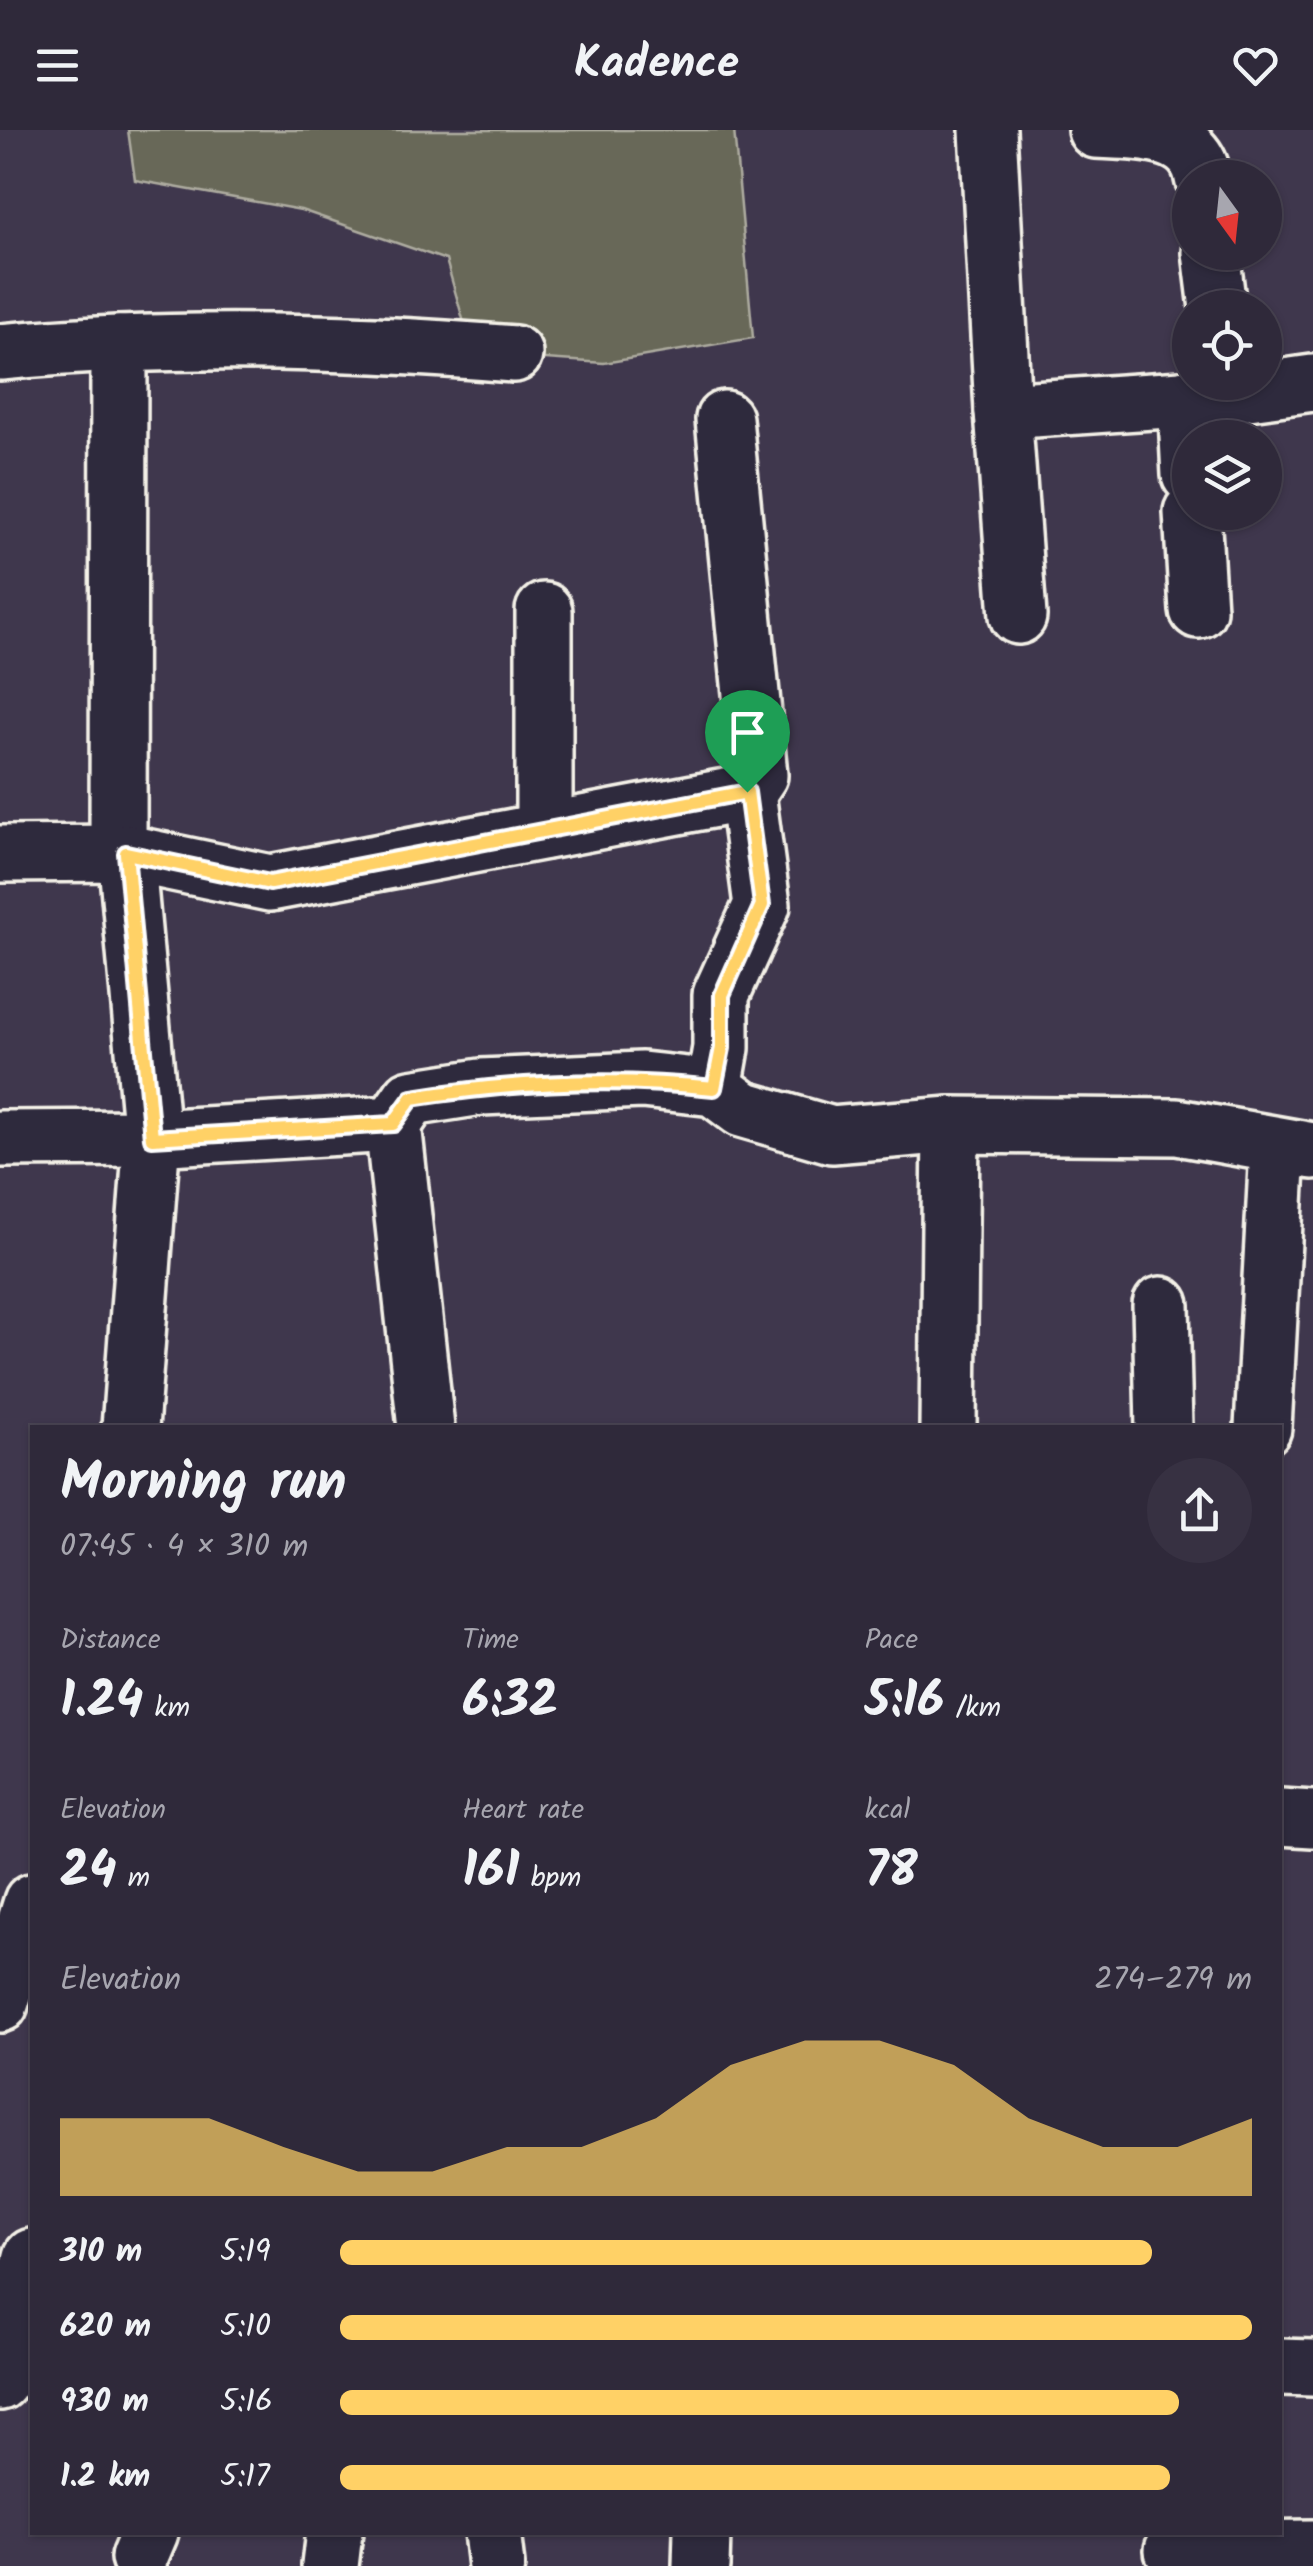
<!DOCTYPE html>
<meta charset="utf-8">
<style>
body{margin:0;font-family:Kalam,sans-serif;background:#373142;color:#f1f3f6;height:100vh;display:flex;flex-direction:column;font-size:38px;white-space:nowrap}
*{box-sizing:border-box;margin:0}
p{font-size:32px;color:#a7a6af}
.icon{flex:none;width:55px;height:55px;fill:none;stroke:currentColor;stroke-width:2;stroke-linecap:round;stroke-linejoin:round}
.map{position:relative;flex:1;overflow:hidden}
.panel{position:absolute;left:30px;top:1295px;width:1252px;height:1110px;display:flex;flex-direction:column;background:#2f293a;border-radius:0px;box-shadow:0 2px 8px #0004,0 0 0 2px #4a4554}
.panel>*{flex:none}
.needle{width:65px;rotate:165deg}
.buttons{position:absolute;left:1172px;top:30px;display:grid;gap:20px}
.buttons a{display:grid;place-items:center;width:110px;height:110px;border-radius:50%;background:#2f293a;box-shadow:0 2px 8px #0004,0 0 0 2px #4a4554;font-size:50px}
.pin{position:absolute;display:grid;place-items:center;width:85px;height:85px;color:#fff;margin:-102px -42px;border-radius:50% 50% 50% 0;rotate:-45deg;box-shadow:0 0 10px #0007}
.pin .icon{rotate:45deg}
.round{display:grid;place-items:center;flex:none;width:105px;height:105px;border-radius:52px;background:#373142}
.head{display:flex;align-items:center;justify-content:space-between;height:170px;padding:0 30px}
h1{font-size:55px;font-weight:600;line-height:75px}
.figures{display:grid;grid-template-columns:repeat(3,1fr);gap:15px;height:170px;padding:10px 30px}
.figures div{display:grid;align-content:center}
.figures b{font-size:50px;font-weight:600}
.figures small{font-size:28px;font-weight:400}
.figures p{font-size:28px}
.chart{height:280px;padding:20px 30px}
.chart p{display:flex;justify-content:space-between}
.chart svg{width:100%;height:180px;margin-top:10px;fill:#ffd166;opacity:.7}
ul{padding:0 30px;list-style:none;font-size:32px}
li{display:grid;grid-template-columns:160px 120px 1fr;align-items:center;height:75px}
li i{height:25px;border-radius:12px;background:#ffd166}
header{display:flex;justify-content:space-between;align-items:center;height:130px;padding:0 30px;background:#2f293a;font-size:45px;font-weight:600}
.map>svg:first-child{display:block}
.green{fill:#676859;stroke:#aeaca0;stroke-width:2.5}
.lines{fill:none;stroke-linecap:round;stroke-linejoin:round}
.minor-casing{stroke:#f4f1e8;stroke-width:62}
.minor{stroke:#2f2a3d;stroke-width:55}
.route-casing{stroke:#fff;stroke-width:20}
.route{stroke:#ffd166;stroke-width:12}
</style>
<header><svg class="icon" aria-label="menu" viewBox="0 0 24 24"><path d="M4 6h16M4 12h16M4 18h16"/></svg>Kadence<svg class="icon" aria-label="heart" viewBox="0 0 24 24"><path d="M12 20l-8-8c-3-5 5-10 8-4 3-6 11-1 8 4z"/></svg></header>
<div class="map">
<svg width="1313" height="2436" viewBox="0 0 1313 2436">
<rect width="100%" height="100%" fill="#3f374d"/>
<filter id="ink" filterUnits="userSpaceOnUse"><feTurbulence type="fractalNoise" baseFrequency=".01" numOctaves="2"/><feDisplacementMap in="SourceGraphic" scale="20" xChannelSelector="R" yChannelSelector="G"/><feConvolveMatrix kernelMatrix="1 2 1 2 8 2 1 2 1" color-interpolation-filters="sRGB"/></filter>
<g filter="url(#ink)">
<polygon class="green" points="128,0 734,0 753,208 604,233 473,224 446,130 301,80 135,50"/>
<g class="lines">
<g class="minor-casing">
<g id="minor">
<polyline points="988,0 1003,281"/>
<path d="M1096,0C1139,2 1196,0 1203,48"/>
<polyline points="1211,122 1218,178"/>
<path d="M0,222C169,206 344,210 514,224"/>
<polyline points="1186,268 1190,345"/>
<polyline points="724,289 759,645 747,663"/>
<polyline points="1192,382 1198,480"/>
<polyline points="544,481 544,701"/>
<polyline points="1018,486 1003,281 1212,267 1313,253"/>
<polyline points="118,723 119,214"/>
<polyline points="126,723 152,1008 130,1298"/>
<polyline points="0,724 126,723 270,753 747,663 762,775 721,865 721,918 714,958"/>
<polyline points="393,994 426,1298"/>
<polyline points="0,1009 152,1008 393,994 411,968 481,957 642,950 714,958 742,979 832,1005 951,995 1177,997 1313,1021"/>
<polyline points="1161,1175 1164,1298"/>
<polyline points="948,1298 951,995"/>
<polyline points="1263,1298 1278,1018"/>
<polyline points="1280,1687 1313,1689"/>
<polyline points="0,1874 32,1772"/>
<polyline points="1280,2237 1313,2238"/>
<polyline points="0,2252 32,2127"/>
<polyline points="492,2402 496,2436"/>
<polyline points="1173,2420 1313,2418"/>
<polyline points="139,2428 150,2402"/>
<polyline points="330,2436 334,2402"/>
<polyline points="701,2436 702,2402"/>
</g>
</g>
<use href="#minor" class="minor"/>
</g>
</g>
<g class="lines" filter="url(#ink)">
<g class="route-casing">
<path id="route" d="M747,662L762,775L722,865V918L714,958C613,947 512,952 412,968L393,994L152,1008L126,723L270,753Z"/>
</g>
<use href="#route" class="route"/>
</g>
</svg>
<div class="buttons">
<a><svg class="needle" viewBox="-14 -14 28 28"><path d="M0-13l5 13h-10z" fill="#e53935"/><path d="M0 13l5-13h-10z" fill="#a7a6af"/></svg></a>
<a><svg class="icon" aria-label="locate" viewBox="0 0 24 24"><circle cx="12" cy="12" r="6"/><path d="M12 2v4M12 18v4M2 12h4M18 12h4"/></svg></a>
<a><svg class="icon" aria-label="layers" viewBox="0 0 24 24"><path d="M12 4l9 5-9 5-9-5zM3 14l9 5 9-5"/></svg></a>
</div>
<div class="pin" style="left:747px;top:662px;background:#1e9e55"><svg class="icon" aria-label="arrive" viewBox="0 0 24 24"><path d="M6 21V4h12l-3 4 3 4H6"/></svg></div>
<section class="panel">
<div class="head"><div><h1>Morning run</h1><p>07:45 · 4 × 310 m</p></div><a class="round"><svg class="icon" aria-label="share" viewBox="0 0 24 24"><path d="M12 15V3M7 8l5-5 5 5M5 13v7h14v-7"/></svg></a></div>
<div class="figures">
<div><p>Distance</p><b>1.24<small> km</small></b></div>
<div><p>Time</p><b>6:32</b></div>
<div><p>Pace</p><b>5:16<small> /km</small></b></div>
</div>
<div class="figures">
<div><p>Elevation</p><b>24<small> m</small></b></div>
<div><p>Heart rate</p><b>161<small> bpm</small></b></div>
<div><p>kcal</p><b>78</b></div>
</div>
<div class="chart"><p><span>Elevation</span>274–279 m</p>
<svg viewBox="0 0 160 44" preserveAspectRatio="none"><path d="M0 44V25L10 25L20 25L30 32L40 38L50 38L60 32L70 32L80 25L90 12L100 6L110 6L120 12L130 25L140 32L150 32L160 25V44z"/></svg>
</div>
<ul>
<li><b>310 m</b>5:19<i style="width:89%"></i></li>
<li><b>620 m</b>5:10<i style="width:100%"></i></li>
<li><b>930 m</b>5:16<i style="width:92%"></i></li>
<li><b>1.2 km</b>5:17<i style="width:91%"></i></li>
</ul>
</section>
</div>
